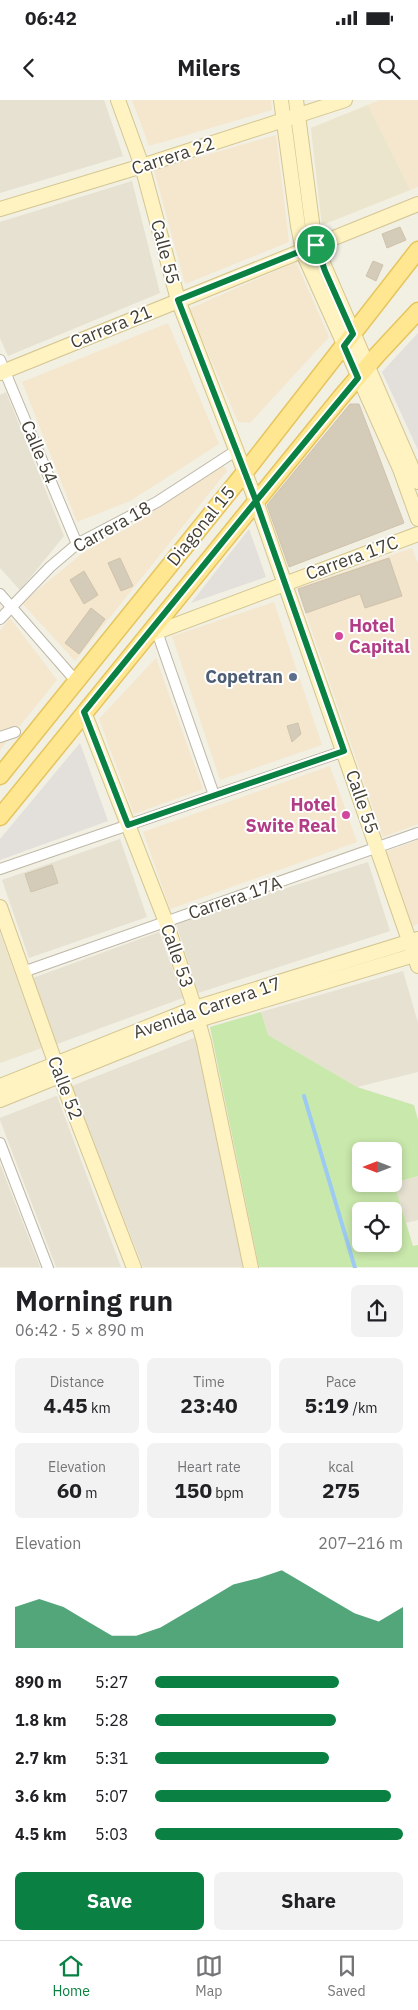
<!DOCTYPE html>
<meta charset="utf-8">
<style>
body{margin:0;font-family:"IBM Plex Sans",sans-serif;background:#f2f2f2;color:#202124;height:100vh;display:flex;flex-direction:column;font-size:19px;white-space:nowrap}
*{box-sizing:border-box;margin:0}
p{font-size:16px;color:#757577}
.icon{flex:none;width:28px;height:28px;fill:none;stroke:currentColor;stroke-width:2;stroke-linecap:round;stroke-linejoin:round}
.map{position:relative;height:1168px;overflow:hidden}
.panel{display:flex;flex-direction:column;background:#fff;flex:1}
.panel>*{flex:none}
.needle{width:32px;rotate:270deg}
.tools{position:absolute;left:352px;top:1042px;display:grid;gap:10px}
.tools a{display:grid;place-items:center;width:50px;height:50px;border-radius:8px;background:#fff;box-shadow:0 2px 8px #0003;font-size:25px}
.pin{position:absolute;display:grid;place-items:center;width:42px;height:42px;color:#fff;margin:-21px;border:2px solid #fff;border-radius:50%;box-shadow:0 1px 5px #0007}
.round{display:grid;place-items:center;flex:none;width:52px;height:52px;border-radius:8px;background:#f2f2f2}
.summary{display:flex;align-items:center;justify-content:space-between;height:85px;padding:0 15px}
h1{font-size:28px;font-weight:700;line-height:38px}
.stats{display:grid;grid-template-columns:repeat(3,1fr);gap:8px;height:85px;padding:5px 15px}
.stats div{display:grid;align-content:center;border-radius:8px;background:#f2f2f2;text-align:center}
.stats b{font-size:21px;font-weight:700}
.stats small{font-size:14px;font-weight:400}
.stats p{font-size:14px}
.chart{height:140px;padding:10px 15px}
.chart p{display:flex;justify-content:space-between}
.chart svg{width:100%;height:90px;margin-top:5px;fill:#0b8043;opacity:.7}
.button{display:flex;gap:10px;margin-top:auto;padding:10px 15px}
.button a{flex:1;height:58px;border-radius:8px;background:#0b8043;color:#fff;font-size:20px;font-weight:700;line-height:58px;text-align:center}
.button a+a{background:#f2f2f2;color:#202124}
ul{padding:0 15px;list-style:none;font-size:16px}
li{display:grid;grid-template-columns:80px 60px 1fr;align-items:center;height:38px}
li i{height:12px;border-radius:6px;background:#0b8043}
.status{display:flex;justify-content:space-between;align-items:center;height:35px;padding:0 25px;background:#fff;direction:ltr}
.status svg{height:14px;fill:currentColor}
header{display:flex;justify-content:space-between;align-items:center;height:65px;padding:0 15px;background:#fff;font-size:22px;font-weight:700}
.tab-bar{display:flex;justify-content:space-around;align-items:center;height:70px;border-top:1px solid #e0e0e0;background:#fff;font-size:14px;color:#757577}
.tab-bar a{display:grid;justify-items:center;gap:2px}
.tab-bar .on{color:#0b8043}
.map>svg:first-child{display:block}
.residential{fill:#e6e1d1}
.commercial{fill:#f5e7cd}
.education{fill:#ece5cd}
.green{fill:#c9e8ab;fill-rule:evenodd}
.parking{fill:#e3e0dc}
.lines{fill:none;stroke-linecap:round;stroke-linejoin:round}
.stream{stroke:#9dcaf2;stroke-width:4}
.building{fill:#d4cbb9;stroke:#cfc3ac}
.street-casing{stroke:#beb7a6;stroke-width:12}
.secondary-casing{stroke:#d4c692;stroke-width:16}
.primary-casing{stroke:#e6c55d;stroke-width:19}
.street{stroke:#fff;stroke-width:10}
.secondary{stroke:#fff3c1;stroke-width:14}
.primary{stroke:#ffe690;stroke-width:16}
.route-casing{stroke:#fff;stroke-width:10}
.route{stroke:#0b8043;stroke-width:6}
.hotel-dot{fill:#d1479c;stroke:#fff;stroke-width:2}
.service-dot{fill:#5c6f8a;stroke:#fff;stroke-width:2}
.labels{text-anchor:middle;stroke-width:4;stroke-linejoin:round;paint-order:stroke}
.street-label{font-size:18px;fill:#443f33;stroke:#fff}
.hotel-label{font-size:18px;font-weight:bold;fill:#b23c85;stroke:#fff;text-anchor:start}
.service-label{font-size:18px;font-weight:bold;fill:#4e5e75;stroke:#fff;text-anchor:end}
</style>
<div class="status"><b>06:42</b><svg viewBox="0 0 49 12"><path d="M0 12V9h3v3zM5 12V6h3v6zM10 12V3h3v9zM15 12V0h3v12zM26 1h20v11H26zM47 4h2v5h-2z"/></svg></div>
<header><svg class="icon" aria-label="back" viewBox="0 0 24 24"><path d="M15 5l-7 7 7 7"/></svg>Milers<svg class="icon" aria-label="search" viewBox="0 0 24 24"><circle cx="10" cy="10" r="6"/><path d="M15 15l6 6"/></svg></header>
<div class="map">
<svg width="418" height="1168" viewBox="0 0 418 1168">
<rect width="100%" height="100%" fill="#f2efe3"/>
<g class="residential">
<polygon points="0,0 104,0 123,56 0,93"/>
<polygon points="132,81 160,193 8,256 0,238 0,122"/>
<polygon points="6,292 64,436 20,490 0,468 0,295"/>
<polygon points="120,739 147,817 29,858 2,780"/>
<polygon points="368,762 390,831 198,893 176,823"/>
<polygon points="159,832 183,898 57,944 33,878"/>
<polygon points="403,871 418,923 418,972 357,987 268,935 261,912"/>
<polygon points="196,937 243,1167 143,1167 72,986"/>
<polygon points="56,996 57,996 121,1167 56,1167 0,1020 0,1018"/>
<polygon points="0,1064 40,1167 0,1167"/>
<polygon points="418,1076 418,1120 406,1123 394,1083"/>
</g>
<g class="commercial">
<polygon points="132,0 271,0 272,10 149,46"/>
<polygon points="380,0 418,0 418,87 322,125 311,28"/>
<polygon points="276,35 289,142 185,184 154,70"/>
<polygon points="296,162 329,237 250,323 238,322 189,209"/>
<polygon points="168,223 219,344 130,401 77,422 22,282"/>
<polygon points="223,365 227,371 75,561 22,503 84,452 131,426"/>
<polygon points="412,448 418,464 418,724 383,737 297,488"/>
<polygon points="274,502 322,645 220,680 172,536"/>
<polygon points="10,518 57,580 0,650 0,531"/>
<polygon points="156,558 203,689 134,714 99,619"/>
<polygon points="330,666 357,742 170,809 143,732"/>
<polygon points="418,740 418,824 411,827 385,752"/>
</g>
<g class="education">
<polygon points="368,5 410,90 322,125 311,28"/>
<polygon points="0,833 42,948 0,963"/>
</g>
<path class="green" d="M261,912L268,935L357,987L414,1005L418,1020V1076L394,1083L413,1146L418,1145V1167H259L210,927ZM361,1051H394V1084H361ZM361,1111H394V1144H361Z"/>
<g class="parking">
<polygon points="418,233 418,350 382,272"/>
<polygon points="249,429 266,477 191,503"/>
<polygon points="80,643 108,721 0,760 0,739"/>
</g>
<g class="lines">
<polyline class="stream" points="304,996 355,1168"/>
</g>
<g class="building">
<polygon points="400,127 406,140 387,148 382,134"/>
<polygon points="373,161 383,165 376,181 366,176"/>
<polygon points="350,304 359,304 404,423 289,467 267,405"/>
<polygon points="120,458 133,486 121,491 108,463"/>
<polygon points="389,458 402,496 365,508 360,494 306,513 298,489"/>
<polygon points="84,471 98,495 84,504 70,480"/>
<polygon points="91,508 105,519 79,554 65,543"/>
<polygon points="298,623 301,634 292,642 287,626"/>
<polygon points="52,765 58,783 31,792 25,774"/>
</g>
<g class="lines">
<g class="street-casing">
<g id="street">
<polyline points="0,260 77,444"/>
<polyline points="0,494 76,581"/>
<polyline points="0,519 50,467 77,444 157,402 237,350"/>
<polyline points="155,526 214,695"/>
<polyline points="0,637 15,632"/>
<polyline points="0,769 344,651"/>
<polyline points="23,872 418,733"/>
<polyline points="0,1043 48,1168"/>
</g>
</g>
<g class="secondary-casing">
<g id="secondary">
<polyline points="118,0 142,66 178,200 256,401 418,866"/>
<polyline points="281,0 298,126 304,155 400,369 418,419"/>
<polyline points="296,0 313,130 319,154 418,382"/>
<polyline points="0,109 142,66 345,0"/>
<polyline points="0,273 418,104"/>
<polyline points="146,536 418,434"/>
<polyline points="84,612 166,822 192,900 204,942 251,1168"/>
<polyline points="0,807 60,976 134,1168"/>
<polyline points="0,986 195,908 418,839"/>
<polyline points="0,1000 198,920 418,854"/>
</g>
</g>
<g class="primary-casing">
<g id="primary">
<polyline points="0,676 245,372 418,150"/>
<polyline points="0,717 341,297 378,254 418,211"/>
</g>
</g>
<use href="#street" class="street"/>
<use href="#secondary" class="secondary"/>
<use href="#primary" class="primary"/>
</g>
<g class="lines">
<g class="route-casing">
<polyline id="route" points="316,145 178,200 256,401 84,612 128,725 344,651 256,401 358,278 344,246 353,234 325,171 316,145"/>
</g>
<use href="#route" class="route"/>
</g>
<g class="hotel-dot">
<circle cx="339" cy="536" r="5"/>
<circle cx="346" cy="715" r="5"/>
</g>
<circle class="service-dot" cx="293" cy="577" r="5"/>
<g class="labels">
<g class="street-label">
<text transform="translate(173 56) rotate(-18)" y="6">Carrera 22</text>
<text transform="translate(165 152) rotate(75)" y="6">Calle 55</text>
<text transform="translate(111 227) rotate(-22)" y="6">Carrera 21</text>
<text transform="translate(39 352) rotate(67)" y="6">Calle 54</text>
<text transform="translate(201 426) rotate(-51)" y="6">Diagonal 15</text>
<text transform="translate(112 427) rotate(-29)" y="6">Carrera 18</text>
<text transform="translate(352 458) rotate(-20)" y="6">Carrera 17C</text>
<text transform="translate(362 702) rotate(71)" y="6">Calle 55</text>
<text transform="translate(235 798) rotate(-19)" y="6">Carrera 17A</text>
<text transform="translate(177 856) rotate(71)" y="6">Calle 53</text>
<text transform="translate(207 908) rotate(-19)" y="6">Avenida Carrera 17</text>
<text transform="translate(65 988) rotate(69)" y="6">Calle 52</text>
</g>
<g class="hotel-label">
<text x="349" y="532">Hotel<tspan x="349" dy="21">Capital</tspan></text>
<text x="336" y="711" text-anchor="end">Hotel<tspan x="336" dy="21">Swite Real</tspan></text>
</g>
<g class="service-label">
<text x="283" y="583">Copetran</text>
</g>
</g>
</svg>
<div class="tools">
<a><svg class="needle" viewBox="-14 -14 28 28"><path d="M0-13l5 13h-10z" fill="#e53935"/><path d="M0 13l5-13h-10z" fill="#757577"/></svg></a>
<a><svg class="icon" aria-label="locate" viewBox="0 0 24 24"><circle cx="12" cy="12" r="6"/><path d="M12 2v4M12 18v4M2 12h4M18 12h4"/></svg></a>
</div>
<div class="pin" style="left:316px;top:145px;background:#1e9e55"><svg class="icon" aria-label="arrive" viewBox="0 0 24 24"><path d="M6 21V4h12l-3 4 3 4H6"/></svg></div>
</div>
<section class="panel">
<div class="summary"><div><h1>Morning run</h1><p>06:42 · 5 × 890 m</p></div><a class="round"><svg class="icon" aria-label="share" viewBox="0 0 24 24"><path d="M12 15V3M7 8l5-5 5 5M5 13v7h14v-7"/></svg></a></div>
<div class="stats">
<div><p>Distance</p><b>4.45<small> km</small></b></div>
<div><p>Time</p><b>23:40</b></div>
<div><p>Pace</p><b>5:19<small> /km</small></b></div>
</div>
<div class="stats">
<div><p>Elevation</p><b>60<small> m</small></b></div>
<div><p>Heart rate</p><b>150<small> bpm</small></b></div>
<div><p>kcal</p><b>275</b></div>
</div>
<div class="chart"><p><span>Elevation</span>207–216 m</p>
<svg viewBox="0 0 160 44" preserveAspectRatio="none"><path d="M0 44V24L10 20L20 24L30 31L40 38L50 38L60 34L70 27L80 20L90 13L100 10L110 6L120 13L130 20L140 27L150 31L160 24V44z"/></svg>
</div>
<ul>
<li><b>890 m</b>5:27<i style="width:74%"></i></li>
<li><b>1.8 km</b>5:28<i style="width:73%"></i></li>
<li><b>2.7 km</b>5:31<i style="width:70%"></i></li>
<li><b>3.6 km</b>5:07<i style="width:95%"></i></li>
<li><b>4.5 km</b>5:03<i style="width:100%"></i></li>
</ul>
<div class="button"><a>Save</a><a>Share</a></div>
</section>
<nav class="tab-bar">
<a class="on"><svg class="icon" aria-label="home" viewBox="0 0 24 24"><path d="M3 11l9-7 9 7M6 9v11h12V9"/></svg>Home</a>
<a><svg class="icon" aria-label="map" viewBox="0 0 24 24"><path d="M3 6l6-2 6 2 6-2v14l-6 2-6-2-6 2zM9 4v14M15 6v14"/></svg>Map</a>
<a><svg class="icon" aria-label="saved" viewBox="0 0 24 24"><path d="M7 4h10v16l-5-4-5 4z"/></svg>Saved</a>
</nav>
